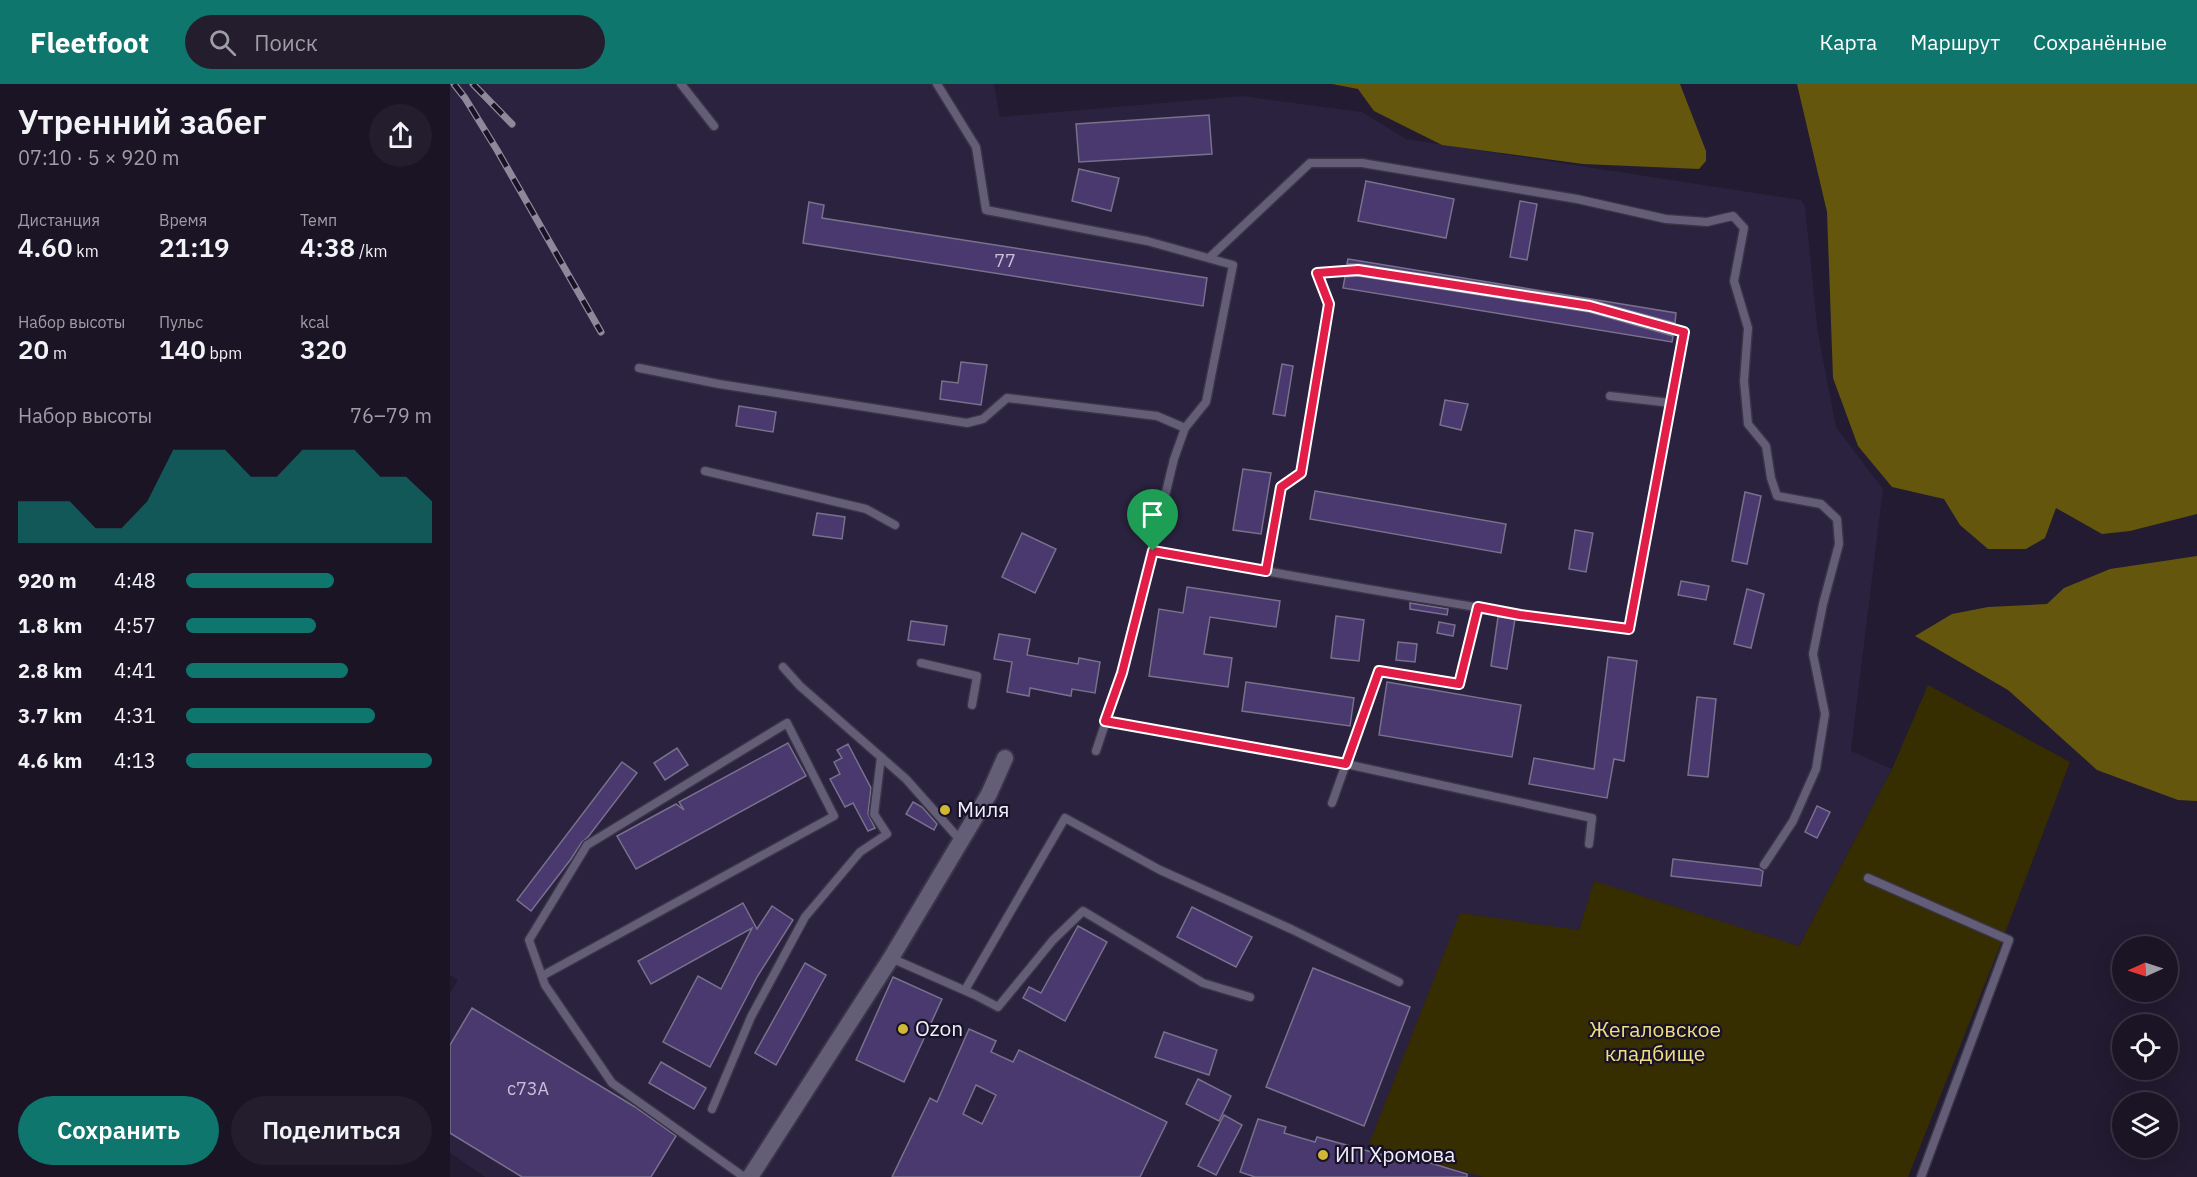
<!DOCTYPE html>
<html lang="ru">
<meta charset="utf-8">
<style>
body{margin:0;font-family:"IBM Plex Sans",sans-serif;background:#231d2d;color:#f1f3f6;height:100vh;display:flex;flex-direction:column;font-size:22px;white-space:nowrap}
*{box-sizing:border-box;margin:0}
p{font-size:20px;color:#9f9ea7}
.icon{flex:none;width:33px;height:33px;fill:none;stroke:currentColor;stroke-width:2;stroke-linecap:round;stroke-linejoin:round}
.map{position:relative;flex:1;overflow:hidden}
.details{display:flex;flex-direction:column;background:#1a1425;width:450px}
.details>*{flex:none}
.needle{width:39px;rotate:267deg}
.tools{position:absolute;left:1662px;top:852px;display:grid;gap:12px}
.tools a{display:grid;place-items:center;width:66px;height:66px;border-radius:50%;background:#1a1425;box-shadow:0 6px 24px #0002,0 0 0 2px #383342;font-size:30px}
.pin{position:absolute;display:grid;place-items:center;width:51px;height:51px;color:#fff;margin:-62px -26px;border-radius:50% 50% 50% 0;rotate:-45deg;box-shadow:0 0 6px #0007}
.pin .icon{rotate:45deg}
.round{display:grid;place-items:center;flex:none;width:63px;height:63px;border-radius:32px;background:#231d2d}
.summary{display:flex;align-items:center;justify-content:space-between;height:102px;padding:0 18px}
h1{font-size:33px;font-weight:600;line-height:45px}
.stats{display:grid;grid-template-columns:repeat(3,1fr);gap:9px;height:102px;padding:6px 18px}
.stats div{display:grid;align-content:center}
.stats b{font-size:26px;font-weight:600}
.stats small{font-size:16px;font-weight:400}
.stats p{font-size:16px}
.chart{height:168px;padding:12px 18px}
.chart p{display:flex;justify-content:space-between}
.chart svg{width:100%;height:108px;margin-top:6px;fill:#0f766e;opacity:.7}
.primary-button{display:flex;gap:12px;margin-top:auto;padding:12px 18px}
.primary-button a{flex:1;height:69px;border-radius:36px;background:#0f766e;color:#fff;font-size:24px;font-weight:600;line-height:69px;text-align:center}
.primary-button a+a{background:#231d2d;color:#f1f3f6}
ul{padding:0 18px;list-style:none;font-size:20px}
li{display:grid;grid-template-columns:96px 72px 1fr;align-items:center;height:45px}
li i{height:15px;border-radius:8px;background:#0f766e}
header{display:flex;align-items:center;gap:36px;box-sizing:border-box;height:84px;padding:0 30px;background:#0f766e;color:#fff}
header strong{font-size:28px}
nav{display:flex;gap:33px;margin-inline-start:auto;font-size:21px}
.search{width:420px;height:54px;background:#231d2d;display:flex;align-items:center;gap:15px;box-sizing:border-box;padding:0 21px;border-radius:33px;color:#9f9ea7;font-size:22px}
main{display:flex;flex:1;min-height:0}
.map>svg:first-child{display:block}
.built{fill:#2a223e}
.green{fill:#362d00}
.forest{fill:#64560d}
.building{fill:#49396e;stroke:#78718c;stroke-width:1.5;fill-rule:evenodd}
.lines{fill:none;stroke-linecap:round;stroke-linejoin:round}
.lane-casing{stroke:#393446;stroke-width:11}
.street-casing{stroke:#393446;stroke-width:20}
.lane{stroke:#635d77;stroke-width:8}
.street{stroke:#635d77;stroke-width:16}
.rail-casing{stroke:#8d889a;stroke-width:7}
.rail{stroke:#181227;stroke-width:4.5;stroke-dasharray:14;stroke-linecap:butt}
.route-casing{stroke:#fff;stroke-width:12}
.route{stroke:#e11d48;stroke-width:8}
.poi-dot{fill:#d1b736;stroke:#181227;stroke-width:2}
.labels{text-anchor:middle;stroke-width:4.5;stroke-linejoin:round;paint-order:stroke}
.number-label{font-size:18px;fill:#c6c0d8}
.poi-label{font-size:21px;fill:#f0edfc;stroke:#181227;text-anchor:start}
.park-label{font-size:21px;fill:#f2de7f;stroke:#181227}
</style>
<header>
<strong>Fleetfoot</strong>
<div class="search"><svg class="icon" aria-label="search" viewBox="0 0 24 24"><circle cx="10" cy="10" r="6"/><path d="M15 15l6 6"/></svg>Поиск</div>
<nav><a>Карта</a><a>Маршрут</a><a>Сохранённые</a></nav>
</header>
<main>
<section class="details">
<div class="summary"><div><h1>Утренний забег</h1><p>07:10 · 5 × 920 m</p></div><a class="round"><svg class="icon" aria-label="share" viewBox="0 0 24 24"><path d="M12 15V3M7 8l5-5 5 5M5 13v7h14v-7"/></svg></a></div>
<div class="stats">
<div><p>Дистанция</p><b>4.60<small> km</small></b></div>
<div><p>Время</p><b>21:19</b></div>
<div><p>Темп</p><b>4:38<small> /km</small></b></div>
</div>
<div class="stats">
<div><p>Набор высоты</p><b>20<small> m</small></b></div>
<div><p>Пульс</p><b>140<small> bpm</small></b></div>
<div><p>kcal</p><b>320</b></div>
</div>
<div class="chart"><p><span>Набор высоты</span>76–79 m</p>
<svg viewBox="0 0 160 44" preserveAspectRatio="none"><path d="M0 44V27L10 27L20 27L30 38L40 38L50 27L60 6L70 6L80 6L90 17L100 17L110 6L120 6L130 6L140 17L150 17L160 27V44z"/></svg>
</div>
<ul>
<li><b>920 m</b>4:48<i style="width:60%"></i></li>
<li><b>1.8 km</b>4:57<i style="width:53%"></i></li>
<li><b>2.8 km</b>4:41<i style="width:66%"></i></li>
<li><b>3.7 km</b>4:31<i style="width:77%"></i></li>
<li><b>4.6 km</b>4:13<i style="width:100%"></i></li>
</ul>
<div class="primary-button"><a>Сохранить</a><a>Поделиться</a></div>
</section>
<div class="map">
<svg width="1747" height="1093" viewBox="0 0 1747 1093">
<rect width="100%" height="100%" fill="#221b31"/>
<polygon class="built" points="0,0 544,0 550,33 793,12 912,28 956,55 1351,116 1355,122 1368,249 1386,343 1433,405 1401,667 1442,685 1349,862 1144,798 1129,846 919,1060 1033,1093 35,1093 0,1069 0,909 8,896 0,891"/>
<polygon class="green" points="1478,601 1620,678 1550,862 1458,1093 1033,1093 919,1060 1010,829 1129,846 1144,797 1349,862 1442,685"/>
<g class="forest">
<polygon points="882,0 1230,0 1256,67 1256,77 1249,85 1133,80 992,61 924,27 908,5"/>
<polygon points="1347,0 1747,0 1747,430 1680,447 1652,450 1606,424 1595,454 1576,465 1538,465 1510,441 1494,415 1442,403 1408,362 1383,294 1377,128"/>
<polygon points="1747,472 1747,717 1728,716 1647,686 1558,606 1465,552 1502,530 1538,523 1597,520 1614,504 1660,485"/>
</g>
<g class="building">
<polygon points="759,31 762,70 629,78 626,40"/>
<polygon points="629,85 669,94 661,127 622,117"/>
<polygon points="916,97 1004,115 996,154 908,137"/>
<polygon points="1070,117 1087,120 1077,176 1060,173"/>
<polygon points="359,118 374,121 372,134 757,194 753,222 353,159"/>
<polygon points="898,175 1226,229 1225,239 1141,216 909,180 897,180"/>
<polygon points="908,192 1139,228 1223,252 1222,258 893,204 895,193"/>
<polygon points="511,278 537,281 531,321 490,315 492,297 508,299"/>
<polygon points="832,280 843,282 835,332 823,330"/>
<polygon points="995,316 1018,320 1011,346 990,341"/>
<polygon points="289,322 326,328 323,348 286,342"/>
<polygon points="793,385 821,389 811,450 783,446"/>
<polygon points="865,407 1056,440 1051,469 860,435"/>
<polygon points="1295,408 1311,412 1297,480 1282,477"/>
<polygon points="367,429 395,433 392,455 363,451"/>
<polygon points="1125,446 1143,449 1136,488 1119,485"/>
<polygon points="572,449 606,465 585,509 552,493"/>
<polygon points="1231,497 1259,502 1256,516 1228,511"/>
<polygon points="737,503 830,517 826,543 760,533 754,570 782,574 778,603 699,592 709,525 733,529"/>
<polygon points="1297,505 1314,510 1301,564 1284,560"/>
<polygon points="960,519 998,525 997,531 960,525"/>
<polygon points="886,532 914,536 909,577 881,574"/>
<polygon points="1048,533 1065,535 1057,585 1041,582"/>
<polygon points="461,537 497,542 494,561 458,556"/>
<polygon points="989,538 1005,541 1003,552 987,549"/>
<polygon points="549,550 580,555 577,571 628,580 629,574 650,578 645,609 622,605 621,612 580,604 579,612 557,608 562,578 544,575"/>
<polygon points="948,558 967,560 965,578 946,576"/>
<polygon points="1158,573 1187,577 1174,677 1164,675 1157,714 1079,700 1084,674 1144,685"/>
<polygon points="796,598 904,614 900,642 792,627"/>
<polygon points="937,598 1071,621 1062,673 929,651"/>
<polygon points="1247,613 1266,615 1258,693 1238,691"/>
<polygon points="338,659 356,692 186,785 167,752 226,720 234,726 229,718"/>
<polygon points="398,660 421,704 418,730 425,744 418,747 403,719 395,723 380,695 390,690 384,678 392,674 387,666"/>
<polygon points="227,664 238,681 215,696 204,679"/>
<polygon points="172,678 187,689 138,753 132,758 121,775 81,827 67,816"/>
<polygon points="463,718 472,723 487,740 484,746 456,730"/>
<polygon points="1367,722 1380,728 1367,754 1355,748"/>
<polygon points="1223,775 1309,785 1313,787 1311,802 1221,792"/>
<polygon points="293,819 307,845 322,822 343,836 307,893 260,983 213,958 248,892 271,905 302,844 201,900 188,877"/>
<polygon points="742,823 802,853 786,883 727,853"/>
<polygon points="628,842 657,858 615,937 573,914 579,903 591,909"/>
<polygon points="355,879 376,891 326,981 305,969"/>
<polygon points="863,884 960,923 914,1042 816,1003"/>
<polygon points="443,893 492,915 454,998 406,976"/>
<polygon points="22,924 185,1023 226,1052 201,1093 72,1093 0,1049 0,961"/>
<path d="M519,945L546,957L541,968L563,978L569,966L717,1038L690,1093H442L480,1014L487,1018ZM526,1001L546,1011L532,1040L513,1030Z"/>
<polygon points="714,948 767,966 759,991 705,973"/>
<polygon points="211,978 256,1004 244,1025 199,999"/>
<polygon points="748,995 781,1012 769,1037 736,1020"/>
<polygon points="774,1031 792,1041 766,1091 748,1082"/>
<polygon points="808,1035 836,1043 834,1049 865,1058 867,1053 955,1077 957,1072 1017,1090 1017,1093 805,1093 790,1088"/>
</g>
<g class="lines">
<g class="lane-casing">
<g id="lane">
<polyline points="231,0 264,42"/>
<polyline points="487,0 526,63 536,126 697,157 783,181 756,318 735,344 724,375 672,589 646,667"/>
<polyline points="759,174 860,79 912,79 1127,115 1216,135 1257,138 1283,132 1294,144 1284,197 1298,244 1294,297 1298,340 1316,362 1321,394 1327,412 1371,420 1387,435 1389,460 1373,520 1363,570 1375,630 1366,685 1343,737 1314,781"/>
<polyline points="189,284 269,300 517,339 533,335 557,314 707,332 735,344"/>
<polyline points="1160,312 1221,319"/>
<polyline points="255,387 416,425 445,441"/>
<path d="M703,467C861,495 1020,525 1179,545L1234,248L1140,222L908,186L867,189L879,220L851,389L830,403L816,487"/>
<polyline points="471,579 527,592 522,621"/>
<polyline points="333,583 350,602 456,695 511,757"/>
<polyline points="655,637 896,680 1142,734 1139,760"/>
<polyline points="882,719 929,587 1009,600 1028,523"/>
<polyline points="1418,794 1559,856 1471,1093"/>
<polyline points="441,874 525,911 548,923 603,856 633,827 753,899 800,913"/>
<polyline points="92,892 384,732 337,639 137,761 79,856 95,901 162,999 294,1093"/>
<polyline points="515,906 615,734 710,786 841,845 949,898"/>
<polyline points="262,1025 301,933 355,833 410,768 437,750 424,730 431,673"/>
</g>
</g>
<g class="street-casing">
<polyline id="street" points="300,1093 441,874 539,710 555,674"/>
</g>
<use href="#lane" class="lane"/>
<use href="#street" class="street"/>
<g class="rail-casing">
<g id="rail">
<polyline points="4,0 15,14 47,66 151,248"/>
<polyline points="23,0 62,40"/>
</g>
</g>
<use href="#rail" class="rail"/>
</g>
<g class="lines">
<g class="route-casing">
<polygon id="route" points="908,186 1140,222 1234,248 1179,545 1070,531 1028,523 1009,600 929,587 896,680 655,637 672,589 703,467 816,487 831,403 851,389 879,220 867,189"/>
</g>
<use href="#route" class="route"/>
</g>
<g class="poi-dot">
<circle cx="495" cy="726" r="6"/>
<circle cx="453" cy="945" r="6"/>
<circle cx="873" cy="1071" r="6"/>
</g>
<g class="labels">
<g class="number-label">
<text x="555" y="183">77</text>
<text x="78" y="1011">с73А</text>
</g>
<g class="poi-label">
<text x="507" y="733">Миля</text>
<text x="465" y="952">Ozon</text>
<text x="885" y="1078">ИП Хромова</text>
</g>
<g class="park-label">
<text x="1205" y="953">Жегаловское<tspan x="1205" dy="24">кладбище</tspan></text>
</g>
</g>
</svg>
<div class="tools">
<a><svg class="needle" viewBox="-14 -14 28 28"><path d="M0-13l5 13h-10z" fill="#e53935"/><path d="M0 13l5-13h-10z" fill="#9f9ea7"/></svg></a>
<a><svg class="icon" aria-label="locate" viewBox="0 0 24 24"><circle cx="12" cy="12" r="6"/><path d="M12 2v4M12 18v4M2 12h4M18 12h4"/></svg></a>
<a><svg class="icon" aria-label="layers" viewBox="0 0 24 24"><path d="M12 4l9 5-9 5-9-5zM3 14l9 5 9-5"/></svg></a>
</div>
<div class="pin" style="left:703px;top:467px;background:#1e9e55"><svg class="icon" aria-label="arrive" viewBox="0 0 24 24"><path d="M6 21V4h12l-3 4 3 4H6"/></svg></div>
</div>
</main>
